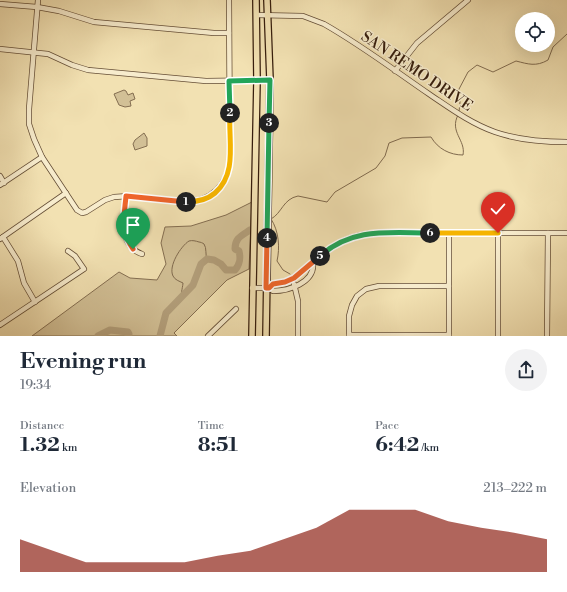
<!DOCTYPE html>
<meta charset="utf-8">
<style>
body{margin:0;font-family:"Libre Bodoni",serif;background:#f2f2f3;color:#1f2937;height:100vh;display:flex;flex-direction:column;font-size:15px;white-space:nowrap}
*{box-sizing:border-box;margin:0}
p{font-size:13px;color:#747a83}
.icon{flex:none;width:22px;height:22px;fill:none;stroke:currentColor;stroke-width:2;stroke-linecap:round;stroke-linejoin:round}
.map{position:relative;height:336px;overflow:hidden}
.panel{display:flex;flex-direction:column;background:#fff;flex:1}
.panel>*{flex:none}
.buttons{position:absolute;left:515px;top:12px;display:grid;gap:8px}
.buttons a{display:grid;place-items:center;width:40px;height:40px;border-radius:50%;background:#fff;box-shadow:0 4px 16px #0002;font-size:20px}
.pin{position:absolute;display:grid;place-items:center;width:34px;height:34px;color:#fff;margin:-41px -17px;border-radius:50% 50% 50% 0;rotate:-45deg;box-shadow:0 0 4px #0007}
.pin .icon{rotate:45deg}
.km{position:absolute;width:20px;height:20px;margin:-10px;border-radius:50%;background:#222;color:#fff;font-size:11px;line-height:20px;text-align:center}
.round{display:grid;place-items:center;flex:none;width:42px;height:42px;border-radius:21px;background:#f2f2f3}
.overview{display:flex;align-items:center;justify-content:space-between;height:68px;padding:0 20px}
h1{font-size:22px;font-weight:800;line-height:30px}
.figures{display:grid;grid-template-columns:repeat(3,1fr);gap:6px;height:68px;padding:4px 20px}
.figures div{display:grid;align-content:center}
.figures b{font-size:20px;font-weight:800}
.figures small{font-size:11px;font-weight:400}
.figures p{font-size:11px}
.chart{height:112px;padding:8px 20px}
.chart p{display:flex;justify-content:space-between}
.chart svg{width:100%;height:72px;margin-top:4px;fill:#8f2418;opacity:.7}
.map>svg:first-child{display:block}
.green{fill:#d2c096;stroke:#846e51}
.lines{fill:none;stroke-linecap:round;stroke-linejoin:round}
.stream{stroke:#806a4e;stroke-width:1}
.river{stroke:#b29e7a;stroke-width:7}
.minor-casing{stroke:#654e36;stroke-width:6}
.major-casing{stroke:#361d0c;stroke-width:8}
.minor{stroke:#f7eccd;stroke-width:4.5}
.major{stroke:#f2e1b2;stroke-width:5.5}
.split-1-casing{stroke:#fff;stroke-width:8}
.split-2-casing{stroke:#fff;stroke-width:8}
.split-3-casing{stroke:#fff;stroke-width:8}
.split-4-casing{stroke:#fff;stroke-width:8}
.split-5-casing{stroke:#fff;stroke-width:8}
.split-6-casing{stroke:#fff;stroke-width:8}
.split-7-casing{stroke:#fff;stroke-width:8}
.split-1{stroke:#f0652b;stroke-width:5}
.split-2{stroke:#f5b400;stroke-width:5}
.split-3{stroke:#22a559;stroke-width:5}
.split-4{stroke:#22a559;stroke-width:5}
.split-5{stroke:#f0652b;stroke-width:5}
.split-6{stroke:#22a559;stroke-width:5}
.split-7{stroke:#f5b400;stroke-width:5}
.labels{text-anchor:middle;stroke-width:3;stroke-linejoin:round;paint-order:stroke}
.street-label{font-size:15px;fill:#361d0c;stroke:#f7eccd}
</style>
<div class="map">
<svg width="567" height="336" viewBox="0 0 567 336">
<rect width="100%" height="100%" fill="#f2e1b2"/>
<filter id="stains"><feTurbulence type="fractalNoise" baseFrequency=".005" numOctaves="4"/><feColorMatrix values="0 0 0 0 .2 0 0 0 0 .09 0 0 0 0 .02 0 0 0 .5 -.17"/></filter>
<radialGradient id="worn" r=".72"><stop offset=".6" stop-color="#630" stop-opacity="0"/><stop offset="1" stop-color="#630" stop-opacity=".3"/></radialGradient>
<g class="green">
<polygon points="124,90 126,91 128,95 133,93 135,99 130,101 131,106 125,107 119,105 114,94"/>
<polygon points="144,133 147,138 147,146 135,150 133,144 135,140"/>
<polygon points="252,202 249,269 227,280 174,333 177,336 32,336 119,272 130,278 157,280 166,264 161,243 165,227 191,226 226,215"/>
</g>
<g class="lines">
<g class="stream">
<path d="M459,112L460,102L458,91L468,72L477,65L493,72L516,61C528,64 536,67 548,60L553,47L567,34"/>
<path d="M290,274L283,270L277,261C280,248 279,231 271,219C282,213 283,199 298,196L327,202L335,192L376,168L385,156L389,143L402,138L431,137C438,149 450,155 463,155C466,140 449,132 458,115"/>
<path d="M181,298C181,293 183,285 183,283C179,281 175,280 173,276C168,266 181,246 189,241C192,240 196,241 199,242C200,242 203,243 204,244C207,248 205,255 207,259"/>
</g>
<g class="river">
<polyline points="98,336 110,330 128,332 129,334 128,336"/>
<path d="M160,336L166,313L193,285L201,264L207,259L214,260L221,264L226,270H235C240,264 241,259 239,251L235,249C235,238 241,236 250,230"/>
</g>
<g class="minor-casing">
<g id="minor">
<path d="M38,0L29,109V124L34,139L42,157L77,210L82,213L86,212L105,200L114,197L129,196L187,202C211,201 227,185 230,162L229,0"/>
<polyline points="0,4 37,7 59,11 94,22 214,33 229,33"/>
<path d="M257,15L303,16L324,24C361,45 394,70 429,94C450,108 470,123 495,132C518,140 542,142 567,142"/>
<polyline points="0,49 48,54 72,65 88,70 206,81 270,80"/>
<polyline points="395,71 417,43 468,0"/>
<polyline points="0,176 4,183"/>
<polyline points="0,185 42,157"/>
<path d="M126,196C124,216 118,246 142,254"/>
<polyline points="3,237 18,261 24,283 35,302"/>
<polyline points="0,239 66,193"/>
<polyline points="294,284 298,301 298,336"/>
<path d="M252,288H269L273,291C288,291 315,283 313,263"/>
<path d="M269,288L273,284C288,283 297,277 307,267C309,265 313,264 315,262C333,244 351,234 377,233H567"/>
<polyline points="0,325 84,269 75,256 68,251"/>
<polyline points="349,335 449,335"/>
<polyline points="208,336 236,309"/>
<polyline points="349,336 349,316 352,305 357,296 366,289 379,286 449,286"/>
<polyline points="449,336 449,233"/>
<polyline points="498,336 498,233"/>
<polyline points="547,336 548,233"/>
</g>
</g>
<g class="major-casing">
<g id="major">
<polyline points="252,336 257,80 256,0"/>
<polyline points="266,336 270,80 267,0"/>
</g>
</g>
<use href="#minor" class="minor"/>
<use href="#major" class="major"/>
</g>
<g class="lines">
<g class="split-1-casing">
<path id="split-1" d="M133,249C120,229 124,219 126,196L186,202"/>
</g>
<g class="split-2-casing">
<path id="split-2" d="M186,202C196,202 207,200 215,193C238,173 228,140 230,113"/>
</g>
<g class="split-3-casing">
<polyline id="split-3" points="230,113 229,81 270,80 269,123"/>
</g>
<g class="split-4-casing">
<polyline id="split-4" points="267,238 269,123"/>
</g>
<g class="split-5-casing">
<polyline id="split-5" points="267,238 266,288 269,288 273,284 285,282 294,278 320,256"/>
</g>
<g class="split-6-casing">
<path id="split-6" d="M320,256C353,227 389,233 430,233"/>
</g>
<g class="split-7-casing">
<polyline id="split-7" points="430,233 498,233"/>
</g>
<use href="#split-1" class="split-1"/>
<use href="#split-2" class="split-2"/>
<use href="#split-3" class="split-3"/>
<use href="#split-4" class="split-4"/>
<use href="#split-5" class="split-5"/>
<use href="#split-6" class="split-6"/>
<use href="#split-7" class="split-7"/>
</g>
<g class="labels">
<g class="street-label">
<text transform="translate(417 71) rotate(34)" y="5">SAN REMO DRIVE</text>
</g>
</g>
<rect width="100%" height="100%" filter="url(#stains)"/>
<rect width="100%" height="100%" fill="url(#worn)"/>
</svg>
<div class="buttons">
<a><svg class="icon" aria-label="locate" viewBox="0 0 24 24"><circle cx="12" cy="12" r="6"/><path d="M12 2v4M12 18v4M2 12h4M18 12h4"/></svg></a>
</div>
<div class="pin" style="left:133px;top:249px;background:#1e9e55"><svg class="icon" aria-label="arrive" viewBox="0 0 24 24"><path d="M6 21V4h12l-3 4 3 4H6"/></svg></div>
<div class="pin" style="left:498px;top:233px;background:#d93025"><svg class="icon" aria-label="check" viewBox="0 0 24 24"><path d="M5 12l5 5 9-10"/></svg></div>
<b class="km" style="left:186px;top:202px">1</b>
<b class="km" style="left:230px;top:113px">2</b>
<b class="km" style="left:269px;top:123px">3</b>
<b class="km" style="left:267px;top:238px">4</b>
<b class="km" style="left:320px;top:256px">5</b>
<b class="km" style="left:430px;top:233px">6</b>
</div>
<section class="panel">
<div class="overview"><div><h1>Evening run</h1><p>19:34</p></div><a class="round"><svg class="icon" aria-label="share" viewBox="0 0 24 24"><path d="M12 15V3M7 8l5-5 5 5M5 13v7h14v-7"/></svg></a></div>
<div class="figures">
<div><p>Distance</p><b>1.32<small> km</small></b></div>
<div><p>Time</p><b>8:51</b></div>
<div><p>Pace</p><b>6:42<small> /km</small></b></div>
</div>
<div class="chart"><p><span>Elevation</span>213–222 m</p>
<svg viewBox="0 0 160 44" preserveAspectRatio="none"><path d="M0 44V24L10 31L20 38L30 38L40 38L50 38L60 34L70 31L80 24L90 17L100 6L110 6L120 6L130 13L140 17L150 20L160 24V44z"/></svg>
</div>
</section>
